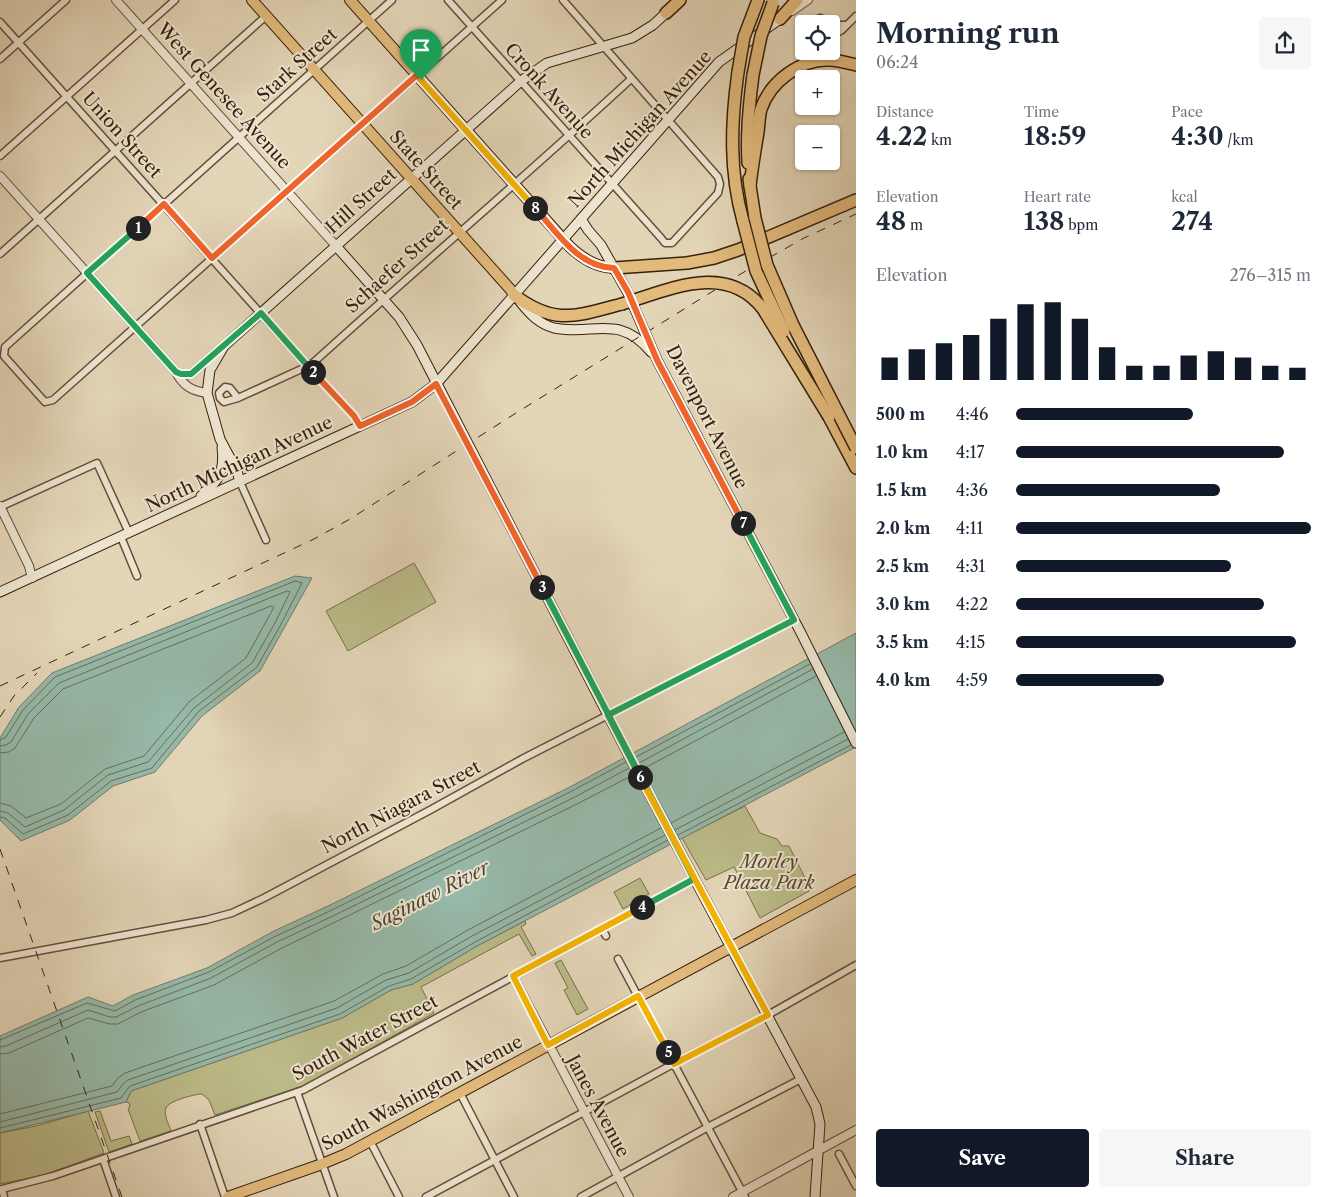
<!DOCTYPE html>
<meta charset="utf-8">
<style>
body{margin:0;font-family:"Libre Caslon Text",serif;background:#f6f6f7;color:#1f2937;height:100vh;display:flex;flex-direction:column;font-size:19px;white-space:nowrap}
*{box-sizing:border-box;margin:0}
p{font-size:16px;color:#747a83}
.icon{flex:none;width:28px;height:28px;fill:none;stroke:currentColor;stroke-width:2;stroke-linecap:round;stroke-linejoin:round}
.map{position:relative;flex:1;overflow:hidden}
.side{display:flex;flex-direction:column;background:#fff;width:475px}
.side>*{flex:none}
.controls{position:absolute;left:795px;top:15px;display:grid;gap:10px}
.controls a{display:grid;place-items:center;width:45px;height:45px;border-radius:5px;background:#fff;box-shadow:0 1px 4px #0004;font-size:25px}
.pin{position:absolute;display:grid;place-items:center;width:42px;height:42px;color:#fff;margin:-51px -21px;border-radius:50% 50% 50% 0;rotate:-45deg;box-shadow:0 0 5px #0007}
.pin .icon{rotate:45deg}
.km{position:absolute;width:25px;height:25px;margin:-12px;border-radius:50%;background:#222;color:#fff;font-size:14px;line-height:25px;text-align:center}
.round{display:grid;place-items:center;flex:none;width:52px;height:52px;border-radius:5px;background:#f6f6f7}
.headline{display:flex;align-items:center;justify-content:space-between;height:85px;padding:0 20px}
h1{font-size:28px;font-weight:700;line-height:38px}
.figures{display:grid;grid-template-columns:repeat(3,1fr);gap:8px;height:85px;padding:5px 20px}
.figures div{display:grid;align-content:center}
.figures b{font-size:25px;font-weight:700}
.figures small{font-size:14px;font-weight:400}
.figures p{font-size:14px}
.chart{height:140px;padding:10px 20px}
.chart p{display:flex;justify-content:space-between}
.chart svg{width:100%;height:90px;margin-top:5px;stroke:#111827;stroke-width:6}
.button{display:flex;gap:10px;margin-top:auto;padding:10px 20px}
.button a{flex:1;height:58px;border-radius:5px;background:#111827;color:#fff;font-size:20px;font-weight:700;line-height:58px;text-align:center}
.button a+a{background:#f6f6f7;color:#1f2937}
ul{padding:0 20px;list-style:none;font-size:16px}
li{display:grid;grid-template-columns:80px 60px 1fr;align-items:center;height:38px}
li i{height:12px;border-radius:6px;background:#111827}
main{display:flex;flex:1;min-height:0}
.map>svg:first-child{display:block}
.green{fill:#bbbb89;stroke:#7a6e4a}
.water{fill:#96b9a9;stroke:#707c6a}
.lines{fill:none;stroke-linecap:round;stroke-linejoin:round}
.shore{stroke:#676d5a;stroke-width:1}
.minor-casing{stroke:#634e37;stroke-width:9}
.tertiary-casing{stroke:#634e37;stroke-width:10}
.secondary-casing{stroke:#38210c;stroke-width:11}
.primary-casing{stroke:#38210c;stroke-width:12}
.motorway-casing{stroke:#38210c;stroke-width:14}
.minor{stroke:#ede4d0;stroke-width:6}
.tertiary{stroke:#ede4d0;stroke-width:8}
.secondary{stroke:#ede4d0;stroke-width:9}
.primary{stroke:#e2ba7c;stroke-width:10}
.motorway{stroke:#e2ba7c;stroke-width:11}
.rail{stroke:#38210c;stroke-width:1;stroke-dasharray:9 9;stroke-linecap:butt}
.motorway-bridge-casing{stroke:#38210c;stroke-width:14;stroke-linecap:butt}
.motorway-bridge{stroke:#e2ba7c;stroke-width:11}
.split-1-casing{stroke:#fff;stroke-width:10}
.split-2-casing{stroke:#fff;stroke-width:10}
.split-3-casing{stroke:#fff;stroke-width:10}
.split-4-casing{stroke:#fff;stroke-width:10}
.split-5-casing{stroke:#fff;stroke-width:10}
.split-6-casing{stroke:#fff;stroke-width:10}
.split-7-casing{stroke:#fff;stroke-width:10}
.split-8-casing{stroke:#fff;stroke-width:10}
.split-9-casing{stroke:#fff;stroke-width:10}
.split-1{stroke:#f0652b;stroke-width:6}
.split-2{stroke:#22a559;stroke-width:6}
.split-3{stroke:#f0652b;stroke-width:6}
.split-4{stroke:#22a559;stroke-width:6}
.split-5{stroke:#f5b400;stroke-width:6}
.split-6{stroke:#f5b400;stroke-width:6}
.split-7{stroke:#22a559;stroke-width:6}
.split-8{stroke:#f0652b;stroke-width:6}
.split-9{stroke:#f5b400;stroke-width:6}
.labels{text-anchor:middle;stroke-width:4;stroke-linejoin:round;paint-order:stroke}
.street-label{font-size:18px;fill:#38210c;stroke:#ede4d0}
.park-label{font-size:18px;font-style:italic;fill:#59482b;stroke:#ede4d0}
.water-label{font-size:19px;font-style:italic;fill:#504733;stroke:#ede4d0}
</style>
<main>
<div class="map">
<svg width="856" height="1197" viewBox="0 0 856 1197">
<rect width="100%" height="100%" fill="#e3d5b7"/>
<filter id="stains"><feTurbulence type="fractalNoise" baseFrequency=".004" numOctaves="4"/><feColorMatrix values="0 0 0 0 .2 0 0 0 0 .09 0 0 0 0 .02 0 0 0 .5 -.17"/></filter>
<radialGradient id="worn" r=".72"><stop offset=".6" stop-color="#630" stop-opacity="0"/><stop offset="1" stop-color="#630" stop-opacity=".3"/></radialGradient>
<g class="green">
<polygon points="414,563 436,602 348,651 326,611"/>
<polygon points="745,806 760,833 777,839 782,846 789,846 811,890 760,918 734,867 706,880 682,838"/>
<polygon points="640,878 649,894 623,909 614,892"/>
<path d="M525,921L526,924L521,927L536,954L532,956L519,934L421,987L434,1013L420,1021L306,1085L297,1088L215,1115L209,1100L202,1094C195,1094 168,1101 166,1108C163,1114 169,1125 171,1131L140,1141L128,1109L130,1106L129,1103L126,1102L131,1091L342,1018L391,990L413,984L477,946Z"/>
<polygon points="561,960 588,1009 577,1015 564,990 568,988 555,963"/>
<polygon points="88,1111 104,1153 44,1175 0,1184 0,1133 36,1126"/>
<polygon points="100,1111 111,1141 129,1136 132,1144 109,1152 95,1112"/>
</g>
<g class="water">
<polygon points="295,576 312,578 260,671 202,716 155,772 113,786 70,820 21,841 0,820 0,738 19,707 52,673"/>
<polygon points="856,633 856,747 477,946 413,984 391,990 342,1018 131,1091 126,1102 0,1133 0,1036 88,997 113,1006 133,995 207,968 272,932 330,905 568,788"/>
</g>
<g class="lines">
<g class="shore">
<polyline points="0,740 6,737 23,710 55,677 295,581 302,583 280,626 257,667 198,712 152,768 111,781 68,815 23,834 5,818 0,817"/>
<polyline points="0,746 6,745 11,742 28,714 59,683 287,591 290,592 275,623 252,663 194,708 148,762 108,775 64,810 25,827 8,813 0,811"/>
<polyline points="0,753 9,752 15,748 34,718 63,689 271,606 274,607 246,658 189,702 144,756 105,769 61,804 26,818 11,806 0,803"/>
<polyline points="636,757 810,664"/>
<polyline points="639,763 813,669"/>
<polyline points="643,769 816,676"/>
<polyline points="671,823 844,732"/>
<polyline points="675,830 848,739"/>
<polyline points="678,835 851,745"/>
<polyline points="0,1040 87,1003 115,1011 135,1000 209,972 274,937 332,910 570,792 626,762"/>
<polyline points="0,1047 6,1046 88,1010 110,1017 116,1017 138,1006 211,978 277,942 335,915 573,798 629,768"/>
<polyline points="0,1054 9,1053 88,1018 110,1024 118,1024 141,1012 214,985 280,949 577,804 633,775"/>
<polyline points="0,1114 112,1086 118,1078 125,1073 334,1001 383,974 406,966 468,930 661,828"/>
<polyline points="0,1122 117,1092 123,1084 128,1080 337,1008 386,980 409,973 472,936 665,835"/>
<polyline points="0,1128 121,1098 130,1086 340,1014 389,986 411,979 475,942 668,840"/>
</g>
<g class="minor-casing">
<g id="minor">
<polyline points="392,0 5,347 4,356 45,402 53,400 502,0"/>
<polyline points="448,0 661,238 665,243 672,243 718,193 720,184 718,177 563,0"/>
<polyline points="0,22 321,381 354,416 360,426"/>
<polyline points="813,24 820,18 840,25 846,25"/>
<polyline points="831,36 842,30 856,16"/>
<polyline points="0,59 66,0"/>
<polyline points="0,156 175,0"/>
<polyline points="0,254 266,16"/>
<path d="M238,398L230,388L225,387L219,393L220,398L224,402L238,398L308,366L314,362C419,267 527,175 631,79"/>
<polyline points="240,482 266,540"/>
<polyline points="0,507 97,463 129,533"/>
<polyline points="121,537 137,576"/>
<polyline points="602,929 606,936"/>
<polyline points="0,958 206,920 232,913 264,898 432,809 522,759 794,620"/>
<polyline points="618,959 745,1197"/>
<polyline points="297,1092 334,1197"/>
<polyline points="460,1093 514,1197"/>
<polyline points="200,1124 225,1197"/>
<polyline points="370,1141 399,1197"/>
<polyline points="839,1154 856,1186"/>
<polyline points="103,1159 116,1197"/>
<polyline points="4,1197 2,1189 53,1176 303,1090 694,879"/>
<polyline points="426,1197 688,1056 768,1015 856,965"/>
<polyline points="581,1197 708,1127 801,1079"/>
</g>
</g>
<g class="tertiary-casing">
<g id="tertiary">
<polyline points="116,0 336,246"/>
<polyline points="792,11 808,0"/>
<path d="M0,176L176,372C183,386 192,391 207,393"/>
<polyline points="176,372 181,375 191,374 222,347"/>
<polyline points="0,506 29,566 32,578"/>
<polyline points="513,976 629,1197"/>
<polyline points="733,1197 856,1130"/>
</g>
</g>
<g class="secondary-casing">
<g id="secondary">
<polyline points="581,219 588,230 601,245 628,293 657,360 801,633 856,743"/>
<polyline points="336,246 399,317 417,345 627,752 816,1107 820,1124 815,1197"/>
<path d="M521,303C530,314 539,324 554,328C593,336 619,313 651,352"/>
<polyline points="240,482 237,471 220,439 207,393 210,370 224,346 521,81 547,63 632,38 653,25 666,13"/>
<path d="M201,496C219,481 225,471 222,447"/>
<polyline points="0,592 412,402 436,384 719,62 780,19"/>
</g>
</g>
<g class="primary-casing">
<g id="primary">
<polyline points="252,0 510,289 514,295"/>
<path d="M350,0L570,247C583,259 596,267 614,268"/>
<polyline points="228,1197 322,1164 346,1154 856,880"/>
</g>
</g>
<g class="motorway-casing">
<g id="motorway">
<polyline points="666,13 680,0"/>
<polyline points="752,16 758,0"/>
<polyline points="780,19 797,0"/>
<path d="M738,72C731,122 729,171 743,221"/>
<path d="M748,163C746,133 749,105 753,75"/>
<polyline points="749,179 755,218"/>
<path d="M750,186C752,168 755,150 758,132C759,125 759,116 761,109C770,82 800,59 829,60C838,60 848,63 856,65"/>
<polyline points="614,268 687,263 714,258 738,250 856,200"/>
<path d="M514,295C555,326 576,316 622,304"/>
<polyline points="829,417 856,468"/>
</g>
</g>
<use href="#minor" class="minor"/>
<use href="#tertiary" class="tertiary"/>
<use href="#secondary" class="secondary"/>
<use href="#primary" class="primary"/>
<use href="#motorway" class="motorway"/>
<g class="rail">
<polyline points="0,686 314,539 350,519 516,413 744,272 804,238 856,214"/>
<polyline points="0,717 14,696 37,673"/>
<polyline points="0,849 122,1197"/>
</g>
<g class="motorway-bridge-casing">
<g id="motorway-bridge">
<polyline points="738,72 744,37 752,16"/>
<polyline points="753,75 761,36 773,3"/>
<polyline points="755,218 767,265 793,325 856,448"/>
<polyline points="743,221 756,271 784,331"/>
<path d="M622,304C669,290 726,261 763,309L829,417"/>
</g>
</g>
<use href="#motorway-bridge" class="motorway-bridge"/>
</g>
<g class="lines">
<g class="split-1-casing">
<polyline id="split-1" points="138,228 164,204 212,258 417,75 421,80"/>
</g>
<g class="split-2-casing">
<polyline id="split-2" points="138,228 87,273 176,372 181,374 191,374 261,313 313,372"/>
</g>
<g class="split-3-casing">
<polyline id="split-3" points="313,372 354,416 360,426 412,402 436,384 542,587"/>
</g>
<g class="split-4-casing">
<polyline id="split-4" points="542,587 694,879 642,907"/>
</g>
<g class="split-5-casing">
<polyline id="split-5" points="642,907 513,976 548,1045 638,996 668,1052"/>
</g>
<g class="split-6-casing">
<polyline id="split-6" points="640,777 768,1015 674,1064 668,1052"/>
</g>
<g class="split-7-casing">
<polyline id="split-7" points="640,777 608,715 794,620 743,523"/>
</g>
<g class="split-8-casing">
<path id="split-8" d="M535,208C557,232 578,267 614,268L628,292L657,360L743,523"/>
</g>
<g class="split-9-casing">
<polyline id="split-9" points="421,80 535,208"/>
</g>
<use href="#split-1" class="split-1"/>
<use href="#split-2" class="split-2"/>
<use href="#split-3" class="split-3"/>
<use href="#split-4" class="split-4"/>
<use href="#split-5" class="split-5"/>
<use href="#split-6" class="split-6"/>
<use href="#split-7" class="split-7"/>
<use href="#split-8" class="split-8"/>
<use href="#split-9" class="split-9"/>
</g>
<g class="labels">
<g class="street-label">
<text transform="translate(297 65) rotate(-42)" y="6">Stark Street</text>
<text transform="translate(549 91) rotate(48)" y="6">Cronk Avenue</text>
<text transform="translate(224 96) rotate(48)" y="6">West Genesee Avenue</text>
<text transform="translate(640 129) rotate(-48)" y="6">North Michigan Avenue</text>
<text transform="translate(122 135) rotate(48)" y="6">Union Street</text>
<text transform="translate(426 170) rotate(48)" y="6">State Street</text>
<text transform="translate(361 201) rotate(-42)" y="6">Hill Street</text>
<text transform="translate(397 266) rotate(-42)" y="6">Schaefer Street</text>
<text transform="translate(707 417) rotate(63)" y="6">Davenport Avenue</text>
<text transform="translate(239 464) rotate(-25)" y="6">North Michigan Avenue</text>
<text transform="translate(401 807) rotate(-28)" y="6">North Niagara Street</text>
<text transform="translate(365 1038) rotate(-28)" y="6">South Water Street</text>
<text transform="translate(422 1093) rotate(-28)" y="6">South Washington Avenue</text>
<text transform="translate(598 1106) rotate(62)" y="6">Janes Avenue</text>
</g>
<g class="park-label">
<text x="769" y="868">Morley<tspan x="769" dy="21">Plaza Park</tspan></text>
</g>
<g class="water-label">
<text transform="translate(430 895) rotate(-27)" y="7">Saginaw River</text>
</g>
</g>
<rect width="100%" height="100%" filter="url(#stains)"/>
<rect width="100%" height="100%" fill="url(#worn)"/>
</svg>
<div class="controls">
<a><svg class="icon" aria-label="locate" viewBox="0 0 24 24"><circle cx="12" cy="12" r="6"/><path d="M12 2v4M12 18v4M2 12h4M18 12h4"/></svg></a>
<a>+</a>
<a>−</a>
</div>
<div class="pin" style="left:421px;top:80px;background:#1e9e55"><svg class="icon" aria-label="arrive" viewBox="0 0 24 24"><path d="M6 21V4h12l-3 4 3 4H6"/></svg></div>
<b class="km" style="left:138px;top:228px">1</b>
<b class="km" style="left:313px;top:372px">2</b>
<b class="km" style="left:542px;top:587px">3</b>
<b class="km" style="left:642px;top:907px">4</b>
<b class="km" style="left:668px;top:1052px">5</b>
<b class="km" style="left:640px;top:777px">6</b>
<b class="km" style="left:743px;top:523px">7</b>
<b class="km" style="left:535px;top:208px">8</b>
</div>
<section class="side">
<div class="headline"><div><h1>Morning run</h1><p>06:24</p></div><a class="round"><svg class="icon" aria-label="share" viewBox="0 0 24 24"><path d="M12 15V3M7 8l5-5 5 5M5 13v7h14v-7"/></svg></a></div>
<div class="figures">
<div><p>Distance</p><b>4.22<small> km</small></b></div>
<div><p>Time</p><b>18:59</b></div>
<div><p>Pace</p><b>4:30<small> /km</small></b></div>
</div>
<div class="figures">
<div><p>Elevation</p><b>48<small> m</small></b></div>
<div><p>Heart rate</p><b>138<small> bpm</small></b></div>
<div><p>kcal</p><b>274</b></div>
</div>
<div class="chart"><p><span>Elevation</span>276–315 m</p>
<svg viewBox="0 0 160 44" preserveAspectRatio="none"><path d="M5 44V33M15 44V29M25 44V26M35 44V22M45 44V14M55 44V7M65 44V6M75 44V14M85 44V28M95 44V37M105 44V37M115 44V32M125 44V30M135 44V33M145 44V37M155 44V38"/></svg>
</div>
<ul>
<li><b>500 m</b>4:46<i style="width:60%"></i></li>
<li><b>1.0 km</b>4:17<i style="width:91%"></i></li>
<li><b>1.5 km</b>4:36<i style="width:69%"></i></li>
<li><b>2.0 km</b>4:11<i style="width:100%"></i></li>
<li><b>2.5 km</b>4:31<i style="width:73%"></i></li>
<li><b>3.0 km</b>4:22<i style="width:84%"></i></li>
<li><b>3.5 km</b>4:15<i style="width:95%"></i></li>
<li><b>4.0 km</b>4:59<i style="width:50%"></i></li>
</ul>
<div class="button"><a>Save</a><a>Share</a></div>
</section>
</main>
